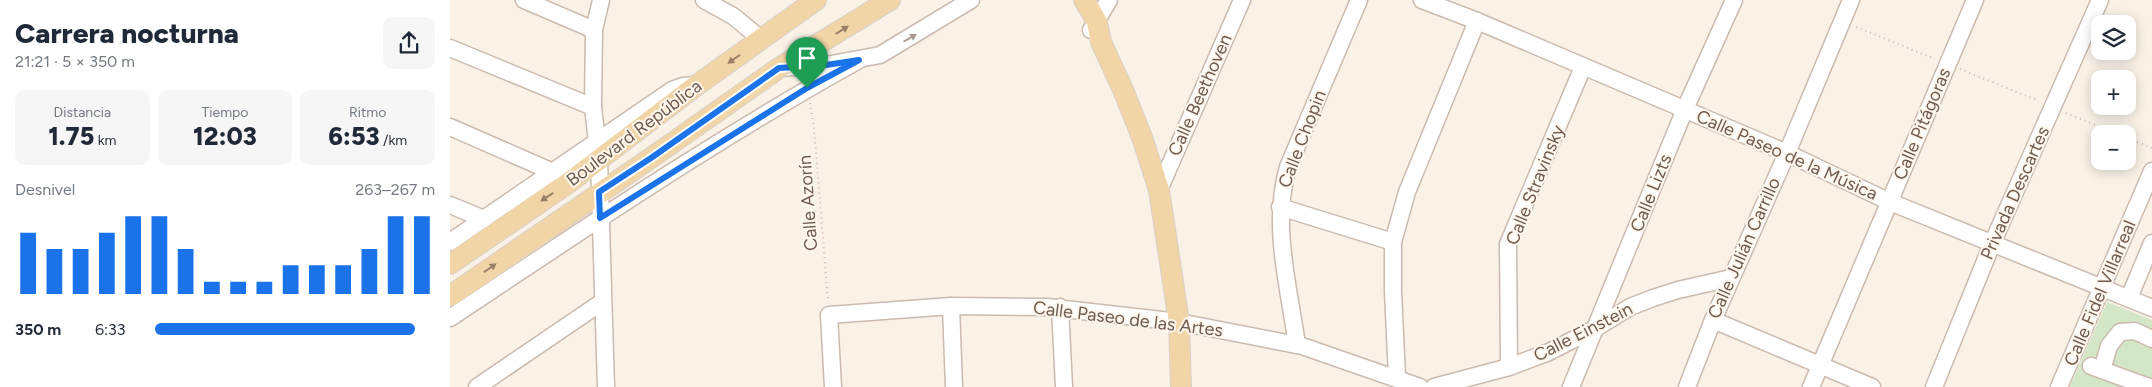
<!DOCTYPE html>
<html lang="es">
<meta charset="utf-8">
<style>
body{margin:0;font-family:Figtree,sans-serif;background:#f6f6f7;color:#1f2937;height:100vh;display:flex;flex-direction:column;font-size:19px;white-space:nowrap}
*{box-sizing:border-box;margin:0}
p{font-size:16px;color:#747a83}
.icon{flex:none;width:28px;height:28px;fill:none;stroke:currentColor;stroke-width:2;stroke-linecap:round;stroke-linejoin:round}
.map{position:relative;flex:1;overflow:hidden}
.panel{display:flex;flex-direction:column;background:#fff;width:450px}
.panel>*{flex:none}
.buttons{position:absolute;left:1641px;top:15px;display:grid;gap:10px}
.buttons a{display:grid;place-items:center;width:45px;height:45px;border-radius:10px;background:#fff;box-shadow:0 2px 12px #0003;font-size:25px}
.pin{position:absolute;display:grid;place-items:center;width:42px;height:42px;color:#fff;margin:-51px -21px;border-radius:50% 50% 50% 0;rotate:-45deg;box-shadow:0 0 5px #0007}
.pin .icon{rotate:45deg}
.round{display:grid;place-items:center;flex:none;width:52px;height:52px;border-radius:10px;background:#f6f6f7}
.summary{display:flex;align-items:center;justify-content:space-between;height:85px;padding:0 15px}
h1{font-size:28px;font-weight:800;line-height:38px}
.metrics{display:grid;grid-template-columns:repeat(3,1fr);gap:8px;height:85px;padding:5px 15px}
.metrics div{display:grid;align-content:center;border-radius:10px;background:#f6f6f7;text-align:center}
.metrics b{font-size:25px;font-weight:800}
.metrics small{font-size:14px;font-weight:400}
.metrics p{font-size:14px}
.chart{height:140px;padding:10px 15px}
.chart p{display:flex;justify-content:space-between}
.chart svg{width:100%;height:90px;margin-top:5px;stroke:#1a73e8;stroke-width:6}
ul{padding:0 15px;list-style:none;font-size:16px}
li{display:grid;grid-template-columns:80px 60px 1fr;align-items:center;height:38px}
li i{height:12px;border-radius:6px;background:#1a73e8}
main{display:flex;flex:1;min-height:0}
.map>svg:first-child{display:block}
.green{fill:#d3e6c6}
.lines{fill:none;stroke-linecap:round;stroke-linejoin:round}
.minor-casing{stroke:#cbbaae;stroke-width:19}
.major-casing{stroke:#d7d1cd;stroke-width:22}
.path{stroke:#d1b6a4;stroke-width:2;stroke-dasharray:1 4;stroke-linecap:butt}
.minor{stroke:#fff;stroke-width:16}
.major{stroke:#f2d5a6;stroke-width:20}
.oneway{fill:#987f68}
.oneway2{fill:#aa9c95}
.route-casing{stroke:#fff;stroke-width:10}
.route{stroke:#1a73e8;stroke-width:6}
.labels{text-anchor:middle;stroke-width:4;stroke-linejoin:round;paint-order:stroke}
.street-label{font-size:18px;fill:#715a4e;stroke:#fdf7ed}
</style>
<main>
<section class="panel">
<div class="summary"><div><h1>Carrera nocturna</h1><p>21:21 · 5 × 350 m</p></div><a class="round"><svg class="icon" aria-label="share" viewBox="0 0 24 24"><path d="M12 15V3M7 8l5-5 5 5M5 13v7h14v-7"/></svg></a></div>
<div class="metrics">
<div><p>Distancia</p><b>1.75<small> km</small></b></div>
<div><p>Tiempo</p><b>12:03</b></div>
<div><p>Ritmo</p><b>6:53<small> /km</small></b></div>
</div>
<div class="chart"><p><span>Desnivel</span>263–267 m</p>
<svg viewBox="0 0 160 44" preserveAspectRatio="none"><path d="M5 44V14M15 44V22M25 44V22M35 44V14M45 44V6M55 44V6M65 44V22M75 44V38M85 44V38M95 44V38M105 44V30M115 44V30M125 44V30M135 44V22M145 44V6M155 44V6"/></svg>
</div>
<ul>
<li><b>350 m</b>6:33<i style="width:93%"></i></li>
</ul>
</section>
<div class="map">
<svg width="1702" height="387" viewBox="0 0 1702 387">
<rect width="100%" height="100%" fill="#faf2e7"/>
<polygon class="green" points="1657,302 1702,320 1702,387 1620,387"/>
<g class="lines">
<g class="minor-casing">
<g id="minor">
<polyline points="74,0 144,30"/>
<polyline points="151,0 144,30 143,107 149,159 156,387"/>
<polyline points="254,0 283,16 312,40"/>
<polyline points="972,0 1027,21 1337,153 1440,202 1702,308"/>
<polyline points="641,30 659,0"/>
<polyline points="0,48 143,107"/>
<polyline points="329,68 376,65 430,55 521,0"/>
<polyline points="0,127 103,172"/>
<polyline points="709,190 792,0"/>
<polyline points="0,205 34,219"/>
<polyline points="830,207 943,242"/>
<polyline points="0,242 222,90 233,86 247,85"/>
<polyline points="1679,298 1702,243"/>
<polyline points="501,306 504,387"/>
<polyline points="610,307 614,387"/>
<path d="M0,318C134,229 268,138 409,60"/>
<polyline points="1263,320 1422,387"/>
<path d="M847,345C839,287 821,225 838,167L909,0"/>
<polyline points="1641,366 1699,387"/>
<polyline points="1059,367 1058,244 1133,67"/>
<polyline points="1652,370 1659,346 1670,332 1685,331 1702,339"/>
<polyline points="947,378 943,291 943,242 957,192 1027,21"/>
<polyline points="27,387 152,302"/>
<polyline points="383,387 379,315 501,306 597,307 729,322 852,346 970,387"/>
<polyline points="984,387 1059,367 1099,352 1146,328 1180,307 1203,298 1228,290 1281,278"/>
<polyline points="1121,387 1235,109 1284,0"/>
<polyline points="1237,387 1263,320 1337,153 1401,0"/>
<polyline points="1361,387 1525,0"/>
<polyline points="1484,387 1542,244 1650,0"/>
<polyline points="1609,387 1702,171"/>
</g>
</g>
<g class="major-casing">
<g id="major">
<polyline points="634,0 647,22 651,42 674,92 693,140 709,190 729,322 731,387"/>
<polyline points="0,264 117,184 247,85 366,0"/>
<polyline points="0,296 201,158 329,68 440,0"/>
</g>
</g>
<g class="path">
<polyline points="1406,27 1485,59"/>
<polyline points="1510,69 1589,101"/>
<polyline points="360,103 364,127 378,302"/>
<polyline points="1616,113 1668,134"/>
<polyline points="1678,138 1702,148"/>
</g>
<use href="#minor" class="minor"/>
<use href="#major" class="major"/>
</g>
<defs><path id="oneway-solid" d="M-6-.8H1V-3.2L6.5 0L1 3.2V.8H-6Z" transform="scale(1.25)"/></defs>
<g class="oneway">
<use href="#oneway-solid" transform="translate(392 30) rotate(-32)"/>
<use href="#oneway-solid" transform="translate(284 59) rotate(145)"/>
<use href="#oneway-solid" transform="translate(97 197) rotate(147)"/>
<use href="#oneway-solid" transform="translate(40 268) rotate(-35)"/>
</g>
<use class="oneway2" href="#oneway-solid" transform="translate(460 38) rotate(-30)"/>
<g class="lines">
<g class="route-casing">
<polygon id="route" points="409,60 357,88 150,218 149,192 201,158 329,68 376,65"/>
</g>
<use href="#route" class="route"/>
</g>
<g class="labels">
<g class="street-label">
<text transform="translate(750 95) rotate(-66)" y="6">Calle Beethoven</text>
<text transform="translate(1472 124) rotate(-67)" y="6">Calle Pitágoras</text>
<text transform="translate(184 133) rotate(-37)" y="6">Boulevard República</text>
<text transform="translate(852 139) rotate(-69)" y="6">Calle Chopin</text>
<text transform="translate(1337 155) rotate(24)" y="6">Calle Paseo de la Música</text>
<text transform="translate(1085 185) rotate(-68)" y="6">Calle Stravinsky</text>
<text transform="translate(1201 193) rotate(-68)" y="6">Calle Lizts</text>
<text transform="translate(1565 193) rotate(-66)" y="6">Privada Descartes</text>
<text transform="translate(358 203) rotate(-94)" y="6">Calle Azorín</text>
<text transform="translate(1294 248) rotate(-66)" y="6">Calle Julián Carrillo</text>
<text transform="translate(1650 293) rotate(-67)" y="6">Calle Fidel Villarreal</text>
<text transform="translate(678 319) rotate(7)" y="6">Calle Paseo de las Artes</text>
<text transform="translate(1133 332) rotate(-27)" y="6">Calle Einstein</text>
</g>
</g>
</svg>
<div class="buttons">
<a><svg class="icon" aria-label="layers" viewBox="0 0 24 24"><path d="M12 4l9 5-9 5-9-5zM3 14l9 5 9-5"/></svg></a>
<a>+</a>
<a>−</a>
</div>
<div class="pin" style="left:357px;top:88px;background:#1e9e55"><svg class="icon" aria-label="arrive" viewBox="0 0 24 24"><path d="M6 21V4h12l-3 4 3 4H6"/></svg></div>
</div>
</main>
